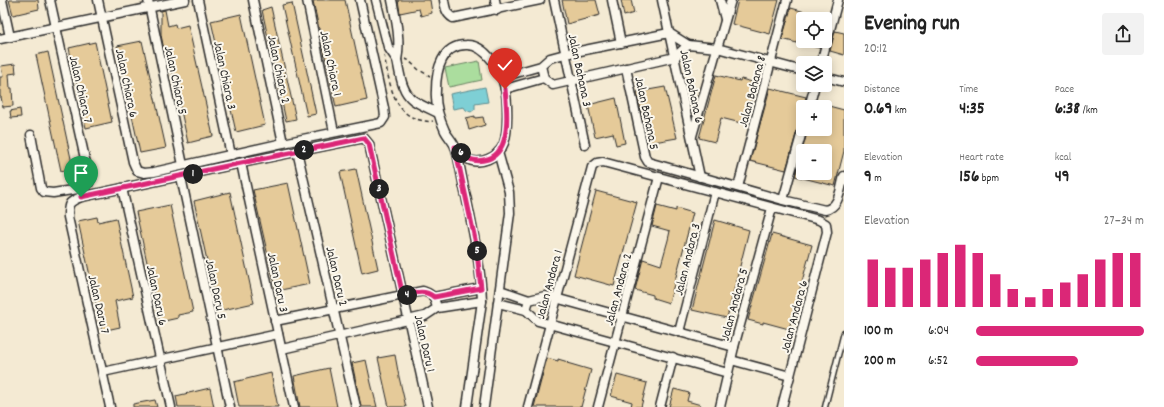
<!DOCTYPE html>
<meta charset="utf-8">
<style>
body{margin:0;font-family:Dekko,sans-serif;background:#f2f2f2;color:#222;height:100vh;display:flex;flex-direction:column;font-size:15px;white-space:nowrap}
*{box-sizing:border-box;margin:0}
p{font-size:13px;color:#767676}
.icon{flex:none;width:22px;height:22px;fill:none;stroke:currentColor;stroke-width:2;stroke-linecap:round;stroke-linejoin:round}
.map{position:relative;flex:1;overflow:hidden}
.side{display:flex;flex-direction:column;background:#fff;width:320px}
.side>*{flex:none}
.tools{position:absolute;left:796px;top:12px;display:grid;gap:8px}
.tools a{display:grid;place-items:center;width:36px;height:36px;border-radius:4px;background:#fff;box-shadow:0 2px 10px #0003;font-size:20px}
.pin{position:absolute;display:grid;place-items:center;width:34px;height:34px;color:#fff;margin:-41px -17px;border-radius:50% 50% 50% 0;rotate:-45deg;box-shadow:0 0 4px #0007}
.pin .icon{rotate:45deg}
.km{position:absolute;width:20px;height:20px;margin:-10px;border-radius:50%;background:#222;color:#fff;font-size:11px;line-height:20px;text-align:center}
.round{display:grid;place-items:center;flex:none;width:42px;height:42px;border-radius:4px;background:#f2f2f2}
.head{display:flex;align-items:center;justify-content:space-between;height:68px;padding:0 20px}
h1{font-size:22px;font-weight:700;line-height:30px}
.metrics{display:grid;grid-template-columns:repeat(3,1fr);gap:6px;height:68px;padding:4px 20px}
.metrics div{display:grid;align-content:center}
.metrics b{font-size:17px;font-weight:700}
.metrics small{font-size:11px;font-weight:400}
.metrics p{font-size:11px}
.chart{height:112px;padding:8px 20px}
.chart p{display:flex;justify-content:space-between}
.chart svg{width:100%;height:72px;margin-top:4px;stroke:#db2777;stroke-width:6}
ul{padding:0 20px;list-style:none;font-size:13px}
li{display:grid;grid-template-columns:64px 48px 1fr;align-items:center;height:30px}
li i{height:10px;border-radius:5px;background:#db2777}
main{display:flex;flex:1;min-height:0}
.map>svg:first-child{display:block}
.green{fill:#abdd9e;stroke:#6b8464}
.water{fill:#7ecfd5;stroke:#5d8d91}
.building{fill:#e5ca99;stroke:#2b2b2b;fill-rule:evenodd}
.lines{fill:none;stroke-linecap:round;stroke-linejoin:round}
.lane-casing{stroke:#2b2b2b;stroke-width:7}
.street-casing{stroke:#2b2b2b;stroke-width:11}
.path{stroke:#2b2b2b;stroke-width:1.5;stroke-dasharray:4 3;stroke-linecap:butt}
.lane{stroke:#fbf7ec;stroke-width:4}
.street{stroke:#fbf7ec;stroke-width:8}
.route-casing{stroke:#fff;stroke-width:8}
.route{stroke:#db2777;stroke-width:5}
.labels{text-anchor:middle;stroke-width:4;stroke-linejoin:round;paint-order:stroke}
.street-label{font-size:13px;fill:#2b2b2b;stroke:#fbf7ec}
</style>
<main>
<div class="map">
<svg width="844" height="407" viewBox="0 0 844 407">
<rect width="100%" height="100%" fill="#f4ead3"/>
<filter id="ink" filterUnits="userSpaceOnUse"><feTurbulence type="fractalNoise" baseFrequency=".025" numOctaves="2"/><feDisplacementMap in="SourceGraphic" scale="8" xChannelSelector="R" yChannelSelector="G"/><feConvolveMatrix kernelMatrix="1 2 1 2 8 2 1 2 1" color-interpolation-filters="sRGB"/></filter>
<g filter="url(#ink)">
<polygon class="green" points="479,61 482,80 449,87 445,68"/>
<polygon class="water" points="485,87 488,102 475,104 475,109 471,112 466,110 464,107 453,109 450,94"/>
<g class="building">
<polygon points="9,0 38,0 39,9 13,15"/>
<polygon points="318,0 345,0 367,100 336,107 313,1"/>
<polygon points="398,0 430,0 432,13 421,16 419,9 400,13"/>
<polygon points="562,0 596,0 600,15 567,24"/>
<polygon points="621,0 631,0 634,13 624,16"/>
<polygon points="738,0 779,0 770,34 732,24"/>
<polygon points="292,3 316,114 307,116 282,5"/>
<polygon points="271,7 296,119 286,121 262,10"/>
<polygon points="791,8 805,12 797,43 782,39"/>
<polygon points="165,10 168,26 175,24 176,28 188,25 213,136 200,139 200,140 188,143 168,51 165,55 161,35 161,11"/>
<polygon points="241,14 265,125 236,132 211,21"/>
<polygon points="835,31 844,33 844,55 830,51"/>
<polygon points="142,41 166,148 140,153 117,46"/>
<polygon points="799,41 821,41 819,48 799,43"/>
<polygon points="95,42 112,122 86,128 69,48"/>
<polygon points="48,52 73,168 61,171 36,55"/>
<polygon points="15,64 16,73 9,74 10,88 12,88 13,106 3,107 1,97 0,97 0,77 3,77 1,66"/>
<polygon points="716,75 740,81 741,79 756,83 745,124 721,118 715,142 699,138"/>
<polygon points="665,87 677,138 648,143 637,92"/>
<polygon points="770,88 806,97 800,124 798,127 786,170 750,161"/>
<polygon points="616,98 625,143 616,145 613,133 595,137 588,105"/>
<path d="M825,105L844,110V151L835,186L795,176L808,129H825ZM803,151H825V173H803Z"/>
<polygon points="20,109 21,117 11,118 10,111"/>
<polygon points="475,116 475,118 483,117 485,125 469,130 466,118"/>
<polygon points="356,169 378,269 362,273 340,172"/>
<polygon points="288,183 310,284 276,291 253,190"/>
<polygon points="596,191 637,202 614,286 574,275"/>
<polygon points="230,192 254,303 218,311 194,201"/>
<polygon points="170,205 193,312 178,315 178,318 160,322 136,212"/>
<polygon points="657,206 676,211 676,208 693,213 669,303 653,298 653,295 635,290 643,259 661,265 668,240 670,231 652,226"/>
<polygon points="97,217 98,222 116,218 133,297 115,301 120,327 102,331 78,221"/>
<polygon points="715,220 749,230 727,318 692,310"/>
<polygon points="772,234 812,245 789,329 763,322 763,324 748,320"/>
<polygon points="395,355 399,377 406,407 389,407 378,358"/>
<polygon points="547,358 558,361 558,359 568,362 567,363 591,370 581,407 534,407"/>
<polygon points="366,360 371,383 377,407 361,407 352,363"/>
<polygon points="329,368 337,407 300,407 294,376"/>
<polygon points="271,373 278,407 239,407 234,382"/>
<polygon points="617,375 647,383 641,407 631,407 632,402 611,396"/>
<polygon points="210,388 214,407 178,407 176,396"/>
<polygon points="674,389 689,393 687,401 701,405 700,407 669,407"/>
<polygon points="155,400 157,407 133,407 133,404"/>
</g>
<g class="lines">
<g class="lane-casing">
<polyline id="lane" points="825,407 844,332"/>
</g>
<g class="street-casing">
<g id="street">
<polyline points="2,0 10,37"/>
<polyline points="98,0 133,162 137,171 144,173 154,172 283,143 381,123 385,117 384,108 360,0"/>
<polyline points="148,0 183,165"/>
<polyline points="198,0 231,155"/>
<polyline points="253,0 283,143"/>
<polyline points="307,0 334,132"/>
<path d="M376,0L388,47L397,60C401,41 396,19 392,0"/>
<path d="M444,0C445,7 446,14 453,18L540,0"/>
<polyline points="495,0 497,10"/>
<polyline points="554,0 585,145"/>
<polyline points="612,0 621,43"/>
<polyline points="662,0 700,177"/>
<polyline points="720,0 725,19"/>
<polyline points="0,39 185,0"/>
<polyline points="688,45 717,48 803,71"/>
<path d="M397,60C400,73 401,91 413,100C420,105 430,109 438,113"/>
<polyline points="821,63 838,0"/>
<path d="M626,68L645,157L648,162L783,200L825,210C840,207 840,189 844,176"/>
<polyline points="502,77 541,66 550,58 565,54 669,33 688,45 675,57 553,85 544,78 541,66"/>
<polyline points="825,77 844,82"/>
<polyline points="505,89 544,78"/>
<polyline points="809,107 815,85"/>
<polyline points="31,135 41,188 44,192 53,193 85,188 89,183 89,177 50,0"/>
<polyline points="692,136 731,0"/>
<path d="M455,147C459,151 462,155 466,158C479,167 499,157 504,143C508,132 508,101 505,89C502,72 486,44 466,45C442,45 436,70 436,90C435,103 439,118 445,131C448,137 454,142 456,149C460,164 462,181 466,196C473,231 481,266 482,301L467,407"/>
<polyline points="297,151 356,407"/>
<polyline points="241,163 294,407"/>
<polyline points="181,177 230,407"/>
<polyline points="738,187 787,0"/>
<polyline points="122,188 171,407"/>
<polyline points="783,200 803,128"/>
<polyline points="500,290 529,300"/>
<polyline points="434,297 481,288"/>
<polyline points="498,303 526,310"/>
<polyline points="437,308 482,301"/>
<polyline points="275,321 423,291 428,293 434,297 437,308 425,316 282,349"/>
<polyline points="679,332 715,192"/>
<polyline points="731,360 790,376"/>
<polyline points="103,372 278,334"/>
<polyline points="728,373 538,321 526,310 529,300 545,296 559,299 734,347"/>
<path d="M110,407L68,217C68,204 68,202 81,197L241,163L364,138L369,144L428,407"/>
<polyline points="484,407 510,213 509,192 498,152"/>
<polyline points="528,407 592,167 597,163 603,162 819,220 826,224 827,232 782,407"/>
<polyline points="598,407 659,177"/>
<polyline points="660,407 673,357"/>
<polyline points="720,407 734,347 772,208"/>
</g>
</g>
<g class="path">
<path d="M384,55C389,79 392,114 420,120C424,121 428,122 433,121"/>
<polyline points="405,59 408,60 419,70 430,76"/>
</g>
<use href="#lane" class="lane"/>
<use href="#street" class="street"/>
</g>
</g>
<g class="lines" filter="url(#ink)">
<g class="route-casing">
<path id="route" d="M81,197L241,163L364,138L369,144L403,296C415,293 424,289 434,297L481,288L476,244L455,147C466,158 472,164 488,159C512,151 507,109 505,89"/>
</g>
<use href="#route" class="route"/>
</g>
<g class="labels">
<g class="street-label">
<text transform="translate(332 63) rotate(78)" y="5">Jalan Chiara 1</text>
<text transform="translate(280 69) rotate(78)" y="5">Jalan Chiara 2</text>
<text transform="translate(581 70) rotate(78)" y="5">Jalan Bahana 3</text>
<text transform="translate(226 75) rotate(78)" y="5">Jalan Chiara 3</text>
<text transform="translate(177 80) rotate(78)" y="5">Jalan Chiara 5</text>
<text transform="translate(128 83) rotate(78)" y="5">Jalan Chiara 6</text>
<text transform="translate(693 86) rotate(78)" y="5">Jalan Bahana 6</text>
<text transform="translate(82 89) rotate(77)" y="5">Jalan Chiara 7</text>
<text transform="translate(751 91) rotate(-75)" y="5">Jalan Bahana 8</text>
<text transform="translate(648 113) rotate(78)" y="5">Jalan Bahana 5</text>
<text transform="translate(686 259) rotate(-76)" y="5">Jalan Andara 3</text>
<text transform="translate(338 276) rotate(77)" y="5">Jalan Daru 2</text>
<text transform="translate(279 282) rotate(78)" y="5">Jalan Daru 3</text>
<text transform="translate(548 284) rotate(-75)" y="5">Jalan Andara 1</text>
<text transform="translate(217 289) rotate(78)" y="5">Jalan Daru 5</text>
<text transform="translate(617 289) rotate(-75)" y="5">Jalan Andara 2</text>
<text transform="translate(158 295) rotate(78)" y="5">Jalan Daru 6</text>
<text transform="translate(100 304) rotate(77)" y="5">Jalan Daru 7</text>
<text transform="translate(733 304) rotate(-75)" y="5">Jalan Andara 5</text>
<text transform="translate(793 316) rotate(-75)" y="5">Jalan Andara 6</text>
<text transform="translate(426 343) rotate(77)" y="5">Jalan Daru 1</text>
</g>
</g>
</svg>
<div class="tools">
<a><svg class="icon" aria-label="locate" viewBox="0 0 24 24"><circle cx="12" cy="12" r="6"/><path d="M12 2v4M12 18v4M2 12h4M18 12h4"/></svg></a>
<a><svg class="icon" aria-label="layers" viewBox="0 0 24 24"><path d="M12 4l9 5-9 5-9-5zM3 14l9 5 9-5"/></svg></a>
<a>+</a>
<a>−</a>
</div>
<div class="pin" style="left:81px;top:197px;background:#1e9e55"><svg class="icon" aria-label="arrive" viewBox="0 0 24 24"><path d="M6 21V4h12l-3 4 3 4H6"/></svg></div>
<div class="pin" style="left:505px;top:89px;background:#d93025"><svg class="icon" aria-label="check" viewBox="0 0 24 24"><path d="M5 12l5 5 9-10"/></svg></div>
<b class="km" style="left:193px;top:174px">1</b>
<b class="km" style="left:304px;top:150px">2</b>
<b class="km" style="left:379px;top:189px">3</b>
<b class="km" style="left:407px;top:295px">4</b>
<b class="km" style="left:477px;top:251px">5</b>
<b class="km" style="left:461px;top:153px">6</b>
</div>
<section class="side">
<div class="head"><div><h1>Evening run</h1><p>20:12</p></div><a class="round"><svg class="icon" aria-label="share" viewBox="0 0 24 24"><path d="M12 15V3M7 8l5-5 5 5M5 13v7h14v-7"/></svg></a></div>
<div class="metrics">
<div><p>Distance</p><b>0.69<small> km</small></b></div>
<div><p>Time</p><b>4:35</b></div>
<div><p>Pace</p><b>6:38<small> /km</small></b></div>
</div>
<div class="metrics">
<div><p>Elevation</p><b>9<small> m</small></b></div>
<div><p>Heart rate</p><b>156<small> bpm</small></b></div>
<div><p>kcal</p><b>49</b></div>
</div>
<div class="chart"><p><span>Elevation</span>27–34 m</p>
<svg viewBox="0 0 160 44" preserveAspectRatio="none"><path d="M5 44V15M15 44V20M25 44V20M35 44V15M45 44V11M55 44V6M65 44V11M75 44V24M85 44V33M95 44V38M105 44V33M115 44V29M125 44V24M135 44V15M145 44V11M155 44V11"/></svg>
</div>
<ul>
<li><b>100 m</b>6:04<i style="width:100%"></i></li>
<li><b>200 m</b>6:52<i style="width:61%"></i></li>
</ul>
</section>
</main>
